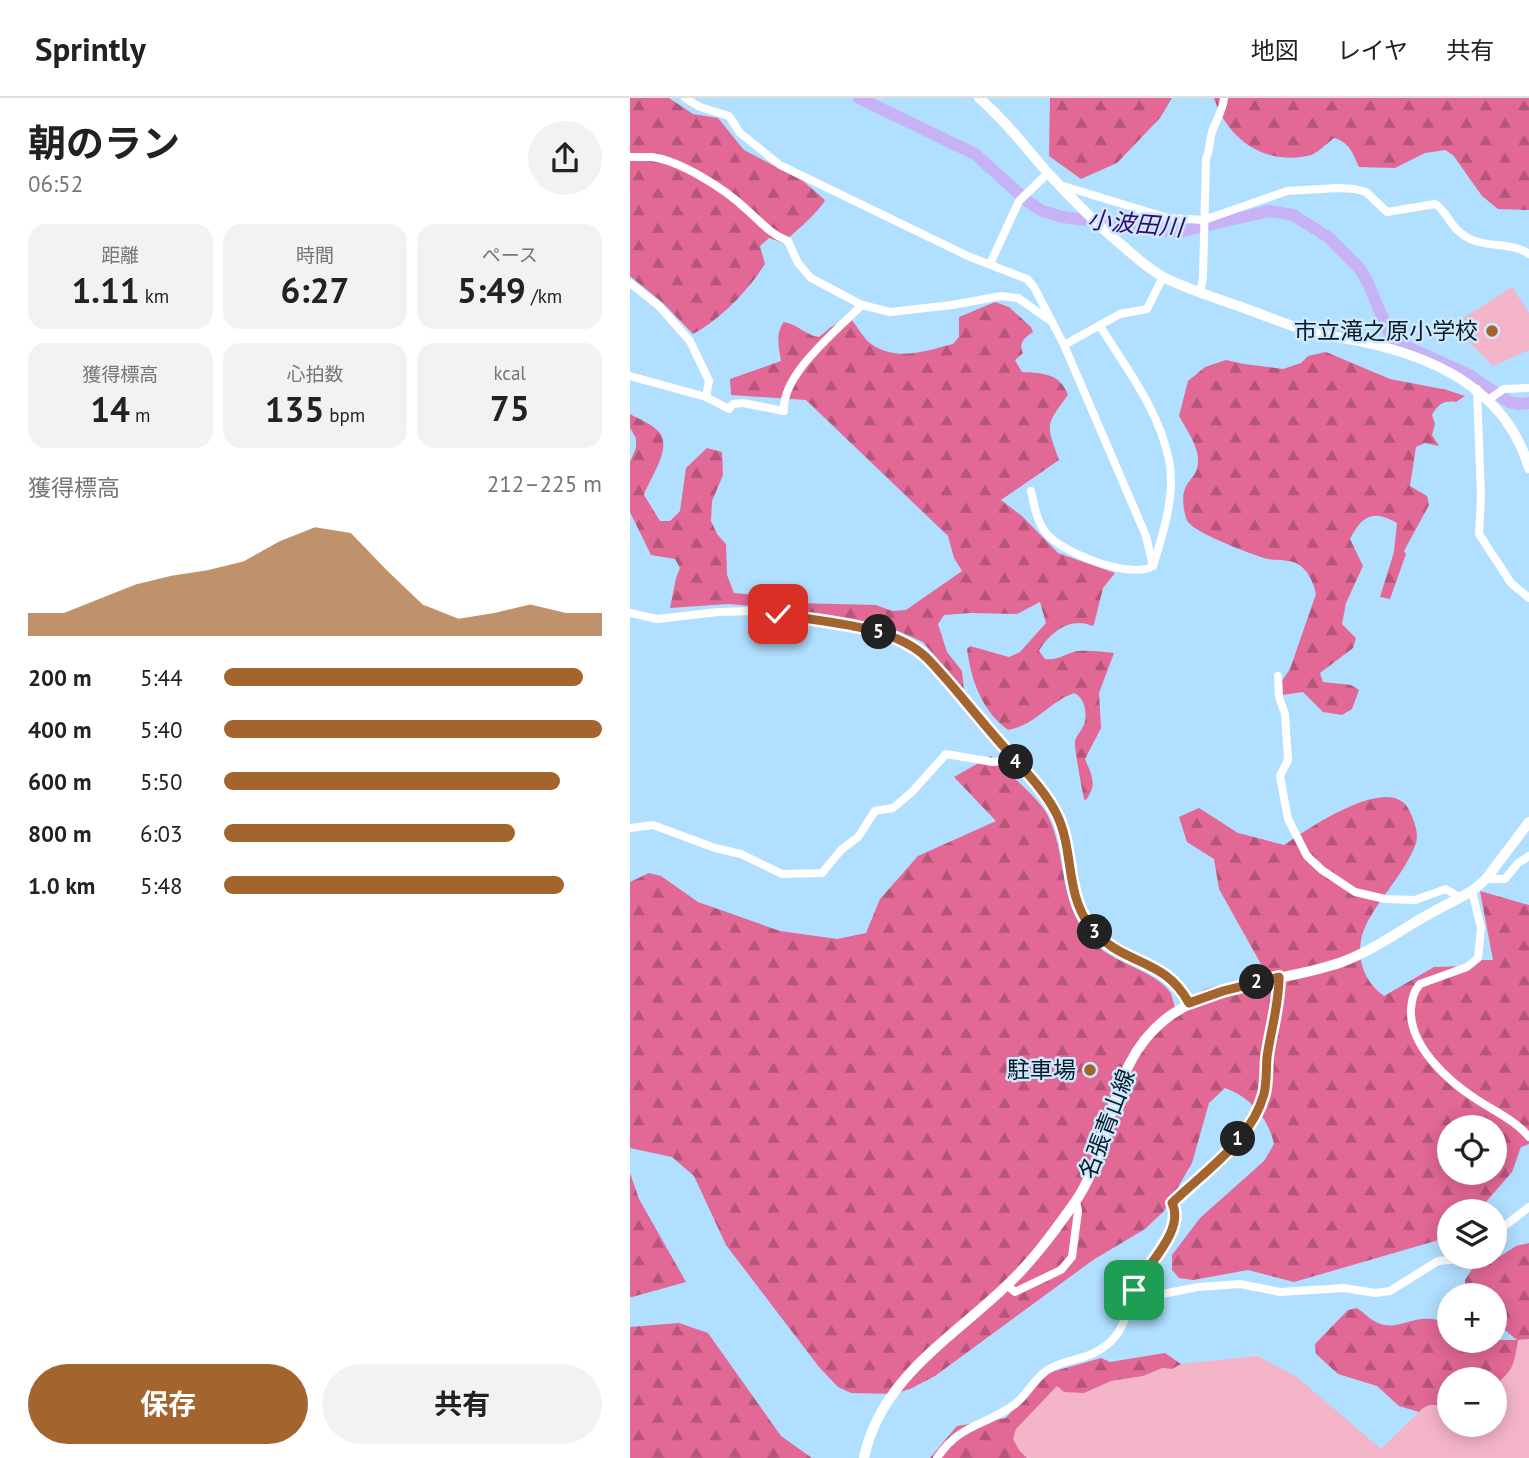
<!DOCTYPE html>
<html lang="ja">
<meta charset="utf-8">
<style>
body{margin:0;font-family:"PT Sans","Noto Sans JP",sans-serif;background:#f2f2f2;color:#222;height:100vh;display:flex;flex-direction:column;font-size:26px;white-space:nowrap}
*{box-sizing:border-box;margin:0}
p{font-size:23px;color:#767676}
.icon{flex:none;width:38px;height:38px;fill:none;stroke:currentColor;stroke-width:2;stroke-linecap:round;stroke-linejoin:round}
.map{position:relative;flex:1;overflow:hidden}
.panel{display:flex;flex-direction:column;background:#fff;width:630px}
.panel>*{flex:none}
.tools{position:absolute;left:807px;top:1017px;display:grid;gap:14px}
.tools a{display:grid;place-items:center;width:70px;height:70px;border-radius:50%;background:#fff;box-shadow:0 4px 18px #0003;font-size:35px}
.pin{position:absolute;display:grid;place-items:center;width:60px;height:60px;color:#fff;margin:-30px;border-radius:14px;box-shadow:0 4px 10px #0006}
.km{position:absolute;width:35px;height:35px;margin:-18px;border-radius:50%;background:#222;color:#fff;font-size:19px;line-height:35px;text-align:center}
.round{display:grid;place-items:center;flex:none;width:74px;height:74px;border-radius:37px;background:#f2f2f2}
.headline{display:flex;align-items:center;justify-content:space-between;height:119px;padding:0 28px}
h1{font-size:38px;font-weight:700;line-height:52px}
.figures{display:grid;grid-template-columns:repeat(3,1fr);gap:10px;height:119px;padding:7px 28px}
.figures div{display:grid;align-content:center;border-radius:18px;background:#f2f2f2;text-align:center}
.figures b{font-size:35px;font-weight:700}
.figures small{font-size:19px;font-weight:400}
.figures p{font-size:19px}
.chart{height:196px;padding:14px 28px}
.chart p{display:flex;justify-content:space-between}
.chart svg{width:100%;height:126px;margin-top:7px;fill:#a4642d;opacity:.7}
.cta{display:flex;gap:14px;margin-top:auto;padding:14px 28px}
.cta a{flex:1;height:80px;border-radius:42px;background:#a4642d;color:#fff;font-size:28px;font-weight:700;line-height:80px;text-align:center}
.cta a+a{background:#f2f2f2;color:#222}
ul{padding:0 28px;list-style:none;font-size:23px}
li{display:grid;grid-template-columns:112px 84px 1fr;align-items:center;height:52px}
li i{height:18px;border-radius:9px;background:#a4642d}
header{display:flex;align-items:center;gap:42px;box-sizing:border-box;height:98px;padding:0 35px;background:#fff;border-bottom:2px solid #e0e0e0}
header strong{font-size:33px}
nav{display:flex;gap:38px;margin-inline-start:auto;font-size:24px}
main{display:flex;flex:1;min-height:0}
.map>svg:first-child{display:block}
.green{fill:#f5b5c9}
.forest{fill:url(#forest-firs);fill-rule:evenodd}
.lines{fill:none;stroke-linecap:round;stroke-linejoin:round}
.river{stroke:#c7b2f5;stroke-width:12}
.minor{stroke:#fff;stroke-width:8}
.major{stroke:#fff;stroke-width:10}
.route-casing{stroke:#fff;stroke-width:14}
.route{stroke:#a4642d;stroke-width:9}
.poi-dot{fill:#a4642d;stroke:#cee9fd;stroke-width:2.5}
.labels{text-anchor:middle;stroke-width:5;stroke-linejoin:round;paint-order:stroke}
.poi-label{font-size:23px;fill:#091b27;stroke:#cee9fd;text-anchor:end}
.street-label{font-size:23px;fill:#091b27;stroke:#cee9fd}
.water-label{font-size:24px;font-style:italic;fill:#3a076c;stroke:#cee9fd}
</style>
<header>
<strong>Sprintly</strong>
<nav><a>地図</a><a>レイヤ</a><a>共有</a></nav>
</header>
<main>
<section class="panel">
<div class="headline"><div><h1>朝のラン</h1><p>06:52</p></div><a class="round"><svg class="icon" aria-label="share" viewBox="0 0 24 24"><path d="M12 15V3M7 8l5-5 5 5M5 13v7h14v-7"/></svg></a></div>
<div class="figures">
<div><p>距離</p><b>1.11<small> km</small></b></div>
<div><p>時間</p><b>6:27</b></div>
<div><p>ペース</p><b>5:49<small> /km</small></b></div>
</div>
<div class="figures">
<div><p>獲得標高</p><b>14<small> m</small></b></div>
<div><p>心拍数</p><b>135<small> bpm</small></b></div>
<div><p>kcal</p><b>75</b></div>
</div>
<div class="chart"><p><span>獲得標高</span>212–225 m</p>
<svg viewBox="0 0 160 44" preserveAspectRatio="none"><path d="M0 44V36L10 36L20 31L30 26L40 23L50 21L60 18L70 11L80 6L90 8L100 21L110 33L120 38L130 36L140 33L150 36L160 36V44z"/></svg>
</div>
<ul>
<li><b>200 m</b>5:44<i style="width:95%"></i></li>
<li><b>400 m</b>5:40<i style="width:100%"></i></li>
<li><b>600 m</b>5:50<i style="width:89%"></i></li>
<li><b>800 m</b>6:03<i style="width:77%"></i></li>
<li><b>1.0 km</b>5:48<i style="width:90%"></i></li>
</ul>
<div class="cta"><a>保存</a><a>共有</a></div>
</section>
<div class="map">
<svg width="899" height="1360" viewBox="0 0 899 1360">
<defs>
<pattern id="forest-firs" width="22" height="20" patternUnits="userSpaceOnUse" patternTransform="scale(1.75)"><rect width="22" height="20" fill="#e26895"/><path d="M5 1l3.5 6h-7zM16 11l3.5 6h-7z" fill="#b5557a"/></pattern>
</defs>
<rect width="100%" height="100%" fill="#b1dfff"/>
<g class="green">
<polygon points="882,189 899,215 899,252 863,268 822,227"/>
<path d="M899,1241V1360H398L389,1353L383,1341L386,1331L427,1288L454,1295L481,1283L513,1278L532,1270L542,1271L551,1266L628,1258L667,1279L751,1351L796,1307L806,1306L815,1311L819,1310V1326H864L865,1287C884,1272 884,1265 888,1242Z"/>
</g>
<g class="forest">
<path d="M0,0H39L63,16L88,20L114,52L173,83L195,102C188,115 165,134 153,145L139,140L130,148L135,166C117,194 92,220 63,236L33,205L0,178Z"/>
<polygon points="420,0 542,0 530,20 487,65 451,81 419,58"/>
<path d="M584,0H899V112L868,111L852,98L823,57L815,52L795,55L765,70L729,69C723,55 719,44 704,40C696,46 686,57 677,58C633,67 597,40 584,0Z"/>
<path d="M365,204L379,209L401,229L403,234C395,239 388,245 393,255L385,262L392,274C412,275 430,275 438,297C415,328 416,326 429,362L371,402L392,418L428,455L485,475L473,490L464,526L462,528C441,518 419,535 409,553L415,561C429,563 437,554 449,553C460,552 473,554 484,555L469,595L471,630L455,661C462,678 468,687 455,703C453,699 444,649 445,643C447,636 454,630 455,623C457,613 454,599 444,595C419,604 404,628 378,632C352,613 341,582 337,551L340,548L379,559L390,554L416,525L410,504L387,516L340,515L314,517L308,526L317,554L332,573L334,592L293,544L268,533L150,510L98,506L40,510L46,480L50,470L45,461L21,457L0,414V364L6,350V340L0,330V316C9,321 22,326 29,334C43,350 19,381 14,397L30,423H40L50,413L56,370L77,350L92,354L93,377L82,403L81,423L87,436L96,446L97,477L104,495L158,500L166,505L246,507L262,513L276,512L332,473L324,460L318,438L176,302L101,297L100,281L151,263C149,250 145,235 154,224C167,226 177,238 189,239L201,229L219,219C227,227 232,239 241,246C267,264 295,253 323,246L329,239V219Z"/>
<path d="M696,254L760,281L817,292L835,298L826,304C814,302 808,306 802,317L805,326L802,337L809,348L795,345L786,349L780,388L797,398L799,407L774,453L776,456L760,501L750,499L764,454L767,425C742,411 732,418 720,441L733,468L716,505L712,526L726,540L723,550L690,575L693,584L721,587L729,592L722,611L712,617L693,614L673,594L652,597L649,587L660,571L686,496C684,485 677,470 666,465C657,461 644,463 634,460C618,455 571,437 560,426C556,423 555,416 554,411C549,380 569,384 568,362C568,347 556,331 549,318L558,283L575,269L596,262L614,266L653,271L671,265L678,258Z"/>
<path d="M361,658C375,672 409,701 417,716C438,757 427,802 460,841C482,866 523,871 540,894C542,897 543,904 545,909L575,891L636,875L589,791L584,761L557,744L549,719L569,710L608,735L654,747C675,733 763,671 780,714C784,723 789,735 786,745C775,778 737,811 731,842C727,864 736,886 754,898L804,869L840,868L852,862H863L850,793L899,807V1046L891,1049L882,1074L848,1113H819V1139L664,1184L618,1172L563,1182L549,1180L542,1172V1157L570,1120L634,1063L644,1046C638,1019 620,999 595,990L579,1005L562,1065L534,1113L515,1131L463,1162L305,1278L280,1291L263,1296L221,1295L208,1289L189,1269L96,1147L64,1078L42,1059L0,1050V784L19,775L31,778L68,804L150,833L207,841L236,835L250,801L288,758L366,723L324,679ZM819,1029H864V1074H819Z"/>
<polygon points="0,1075 9,1101 56,1184 2,1199 0,1199"/>
<path d="M899,1145V1241L888,1242C884,1266 884,1272 865,1287L864,1281H819V1310L815,1311C804,1305 798,1305 789,1314L769,1308L747,1288L708,1276L686,1256L685,1246L718,1212L727,1210C734,1215 743,1224 751,1226C771,1233 788,1211 819,1226V1242H887L865,1224L864,1197H835V1182L850,1159H869L886,1148Z"/>
<polygon points="49,1225 78,1235 151,1338 182,1360 0,1360 0,1229"/>
<polygon points="535,1255 551,1266 542,1271 532,1270 513,1278 481,1283 454,1295 434,1294 427,1288 386,1331 383,1341 389,1352 397,1360 300,1360 327,1328 376,1320 411,1277 471,1260 480,1264"/>
</g>
<g class="lines">
<polyline class="river" points="229,0 345,56 397,103 412,113 433,119 548,134 639,113 663,117 698,139 730,171 737,183 762,242 839,277 879,304 889,306 899,305"/>
<g class="minor">
<polyline points="55,0 70,9 99,18 110,35 150,67 340,159 397,181 404,189 434,247 516,438 523,468"/>
<path d="M0,59C7,59 15,59 22,59C51,63 95,91 116,111C131,124 140,136 158,143L168,165L181,180L232,207L260,214L322,207L371,198L388,200L418,221"/>
<path d="M430,87L538,120L574,122L657,93L708,90L725,91L736,94L757,114L805,106C819,114 819,131 840,141C858,150 883,144 899,156"/>
<polyline points="360,166 389,103 418,75"/>
<polyline points="0,185 29,208 60,243 79,283 76,299"/>
<path d="M570,194L573,180L576,60C580,53 579,46 581,38C584,24 593,14 594,0"/>
<path d="M470,228C496,270 529,312 539,362C546,396 533,436 523,468"/>
<polyline points="434,247 490,216 517,211 533,179"/>
<path d="M0,278L76,299L99,311L103,306L113,305L154,313C151,277 208,231 232,207"/>
<polyline points="847,291 851,398 849,436 881,485 899,500"/>
<polyline points="858,302 874,291 899,290"/>
<path d="M401,393C404,407 407,424 416,435C432,455 501,482 523,468"/>
<path d="M0,515L27,521L88,514L122,513L241,532L275,543L302,566C331,600 360,633 389,667C402,683 419,699 427,718C443,752 436,793 458,825C488,868 533,856 559,905"/>
<polyline points="648,578 649,599 655,616 658,662 650,678 658,721 677,758 692,772 725,794 755,801 785,802 816,791 830,800"/>
<polyline points="0,730 23,727 85,750 111,756 152,776 192,775 211,752 228,739 245,713 263,710 282,694 316,656 363,664 384,662"/>
<polyline points="856,781 875,781 888,765 899,758"/>
<path d="M842,793L851,830L848,860L837,869L790,886C783,894 782,902 781,911C779,948 818,983 846,1001C864,1013 885,1022 899,1039"/>
<polyline points="864,1141 872,1130 899,1109"/>
<polyline points="377,1187 385,1194 431,1172 442,1159 448,1113 446,1103"/>
<polyline points="502,1202 568,1189 610,1186 650,1194 714,1190 745,1195 760,1193 808,1163 830,1161 837,1158"/>
<path d="M307,1360C330,1325 356,1328 385,1306C398,1296 405,1279 419,1271C437,1260 458,1263 478,1246C501,1227 496,1198 514,1176C527,1159 553,1127 542,1105C575,1073 621,1043 634,996C637,983 636,971 637,959C641,931 649,907 649,879"/>
</g>
<g class="major">
<path d="M349,0C375,22 395,49 417,74C441,100 466,126 493,148C506,160 519,171 535,180C560,192 588,201 614,210C639,219 664,230 689,236C708,240 728,242 746,247C816,264 878,298 899,370"/>
<path d="M234,1360C250,1281 322,1240 376,1188C402,1164 423,1135 443,1107C487,1046 474,965 541,917C591,882 656,884 712,864C737,855 759,840 782,826C802,814 822,804 842,793L856,781L899,724"/>
</g>
</g>
<g class="lines">
<g class="route-casing">
<path id="route" d="M148,516C194,525 262,526 297,560C324,588 348,620 374,649C392,670 415,692 427,717C444,752 435,796 460,828C491,869 533,857 559,905L593,893L649,879C649,907 641,931 637,959C636,971 637,983 634,996C621,1043 575,1073 542,1105C556,1133 514,1169 504,1192"/>
</g>
<use href="#route" class="route"/>
</g>
<g class="poi-dot">
<circle cx="862" cy="233" r="7"/>
<circle cx="460" cy="972" r="7"/>
</g>
<g class="labels">
<g class="poi-label">
<text x="848" y="241">市立滝之原小学校</text>
<text x="446" y="980">駐車場</text>
</g>
<g class="street-label">
<text transform="translate(477 1026) rotate(-69)" y="8">名張青山線</text>
</g>
<g class="water-label">
<text transform="translate(505 126) rotate(5)" y="8">小波田川</text>
</g>
</g>
</svg>
<div class="tools">
<a><svg class="icon" aria-label="locate" viewBox="0 0 24 24"><circle cx="12" cy="12" r="6"/><path d="M12 2v4M12 18v4M2 12h4M18 12h4"/></svg></a>
<a><svg class="icon" aria-label="layers" viewBox="0 0 24 24"><path d="M12 4l9 5-9 5-9-5zM3 14l9 5 9-5"/></svg></a>
<a>+</a>
<a>−</a>
</div>
<div class="pin" style="left:504px;top:1192px;background:#1e9e55"><svg class="icon" aria-label="arrive" viewBox="0 0 24 24"><path d="M6 21V4h12l-3 4 3 4H6"/></svg></div>
<div class="pin" style="left:148px;top:516px;background:#d93025"><svg class="icon" aria-label="check" viewBox="0 0 24 24"><path d="M5 12l5 5 9-10"/></svg></div>
<b class="km" style="left:608px;top:1041px">1</b>
<b class="km" style="left:627px;top:884px">2</b>
<b class="km" style="left:465px;top:834px">3</b>
<b class="km" style="left:386px;top:664px">4</b>
<b class="km" style="left:249px;top:534px">5</b>
</div>
</main>
